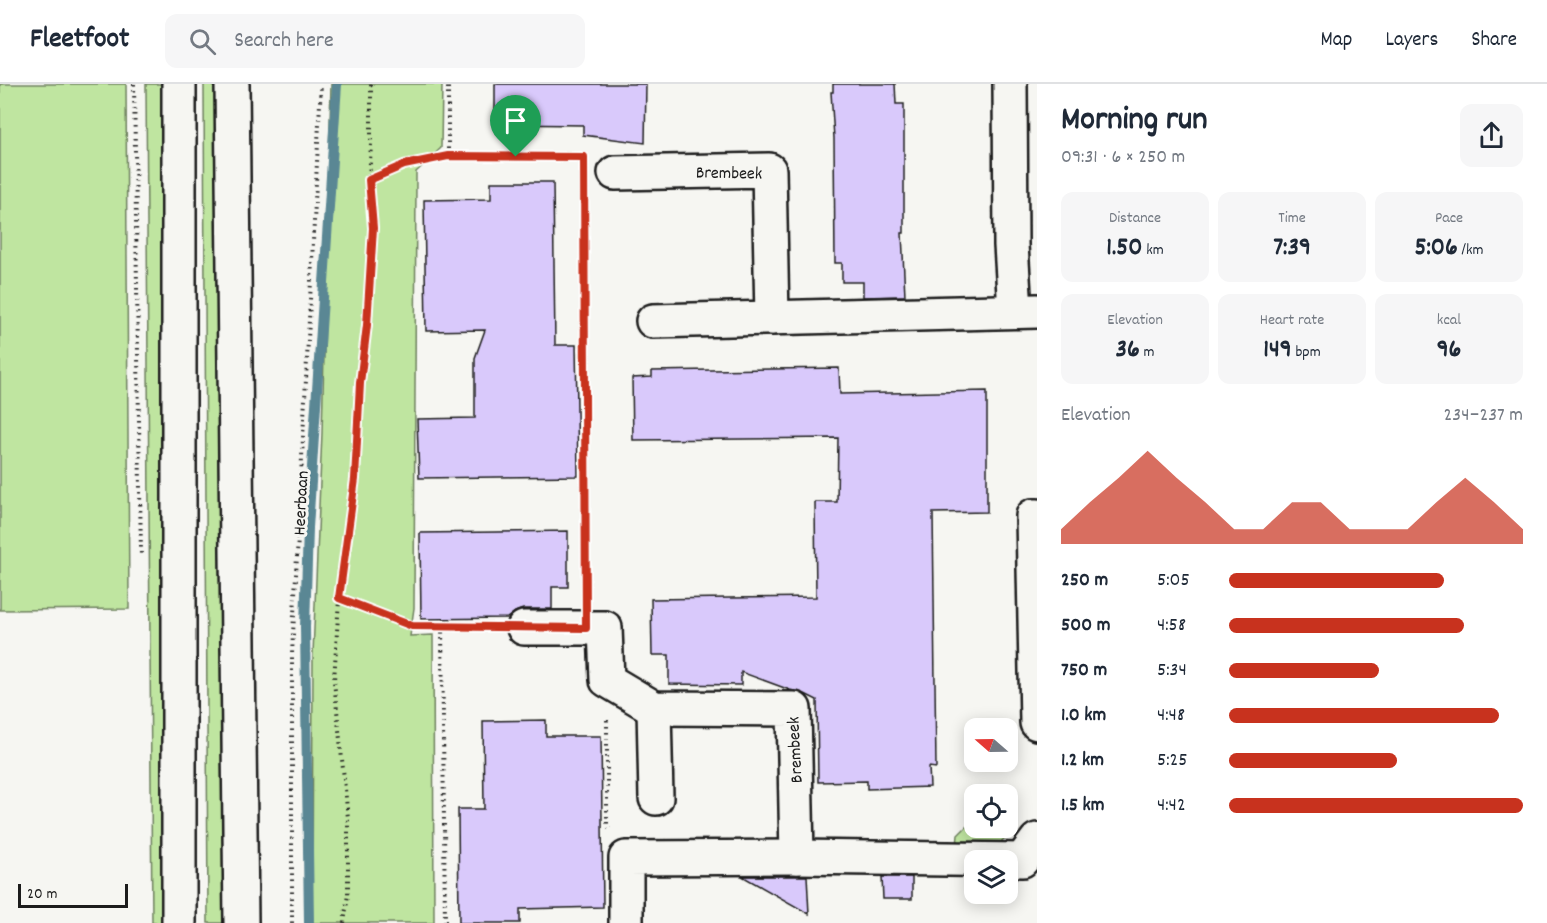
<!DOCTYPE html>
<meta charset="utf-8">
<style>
body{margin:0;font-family:Dekko,sans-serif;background:#f6f6f7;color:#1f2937;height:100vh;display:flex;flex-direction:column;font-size:22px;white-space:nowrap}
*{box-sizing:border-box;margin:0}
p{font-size:20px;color:#747a83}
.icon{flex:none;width:33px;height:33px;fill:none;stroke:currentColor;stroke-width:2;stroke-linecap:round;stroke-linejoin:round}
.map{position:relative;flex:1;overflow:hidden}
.side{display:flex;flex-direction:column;background:#fff;width:510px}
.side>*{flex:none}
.needle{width:39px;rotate:290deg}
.buttons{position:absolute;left:964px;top:634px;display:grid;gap:12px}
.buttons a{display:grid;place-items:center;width:54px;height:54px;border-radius:12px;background:#fff;box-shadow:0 3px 15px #0003;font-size:30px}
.scale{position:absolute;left:18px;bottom:15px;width:110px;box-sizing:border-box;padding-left:6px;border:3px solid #1c1c1c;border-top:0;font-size:16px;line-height:21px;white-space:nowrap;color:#1c1c1c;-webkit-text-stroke:4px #f6f6f2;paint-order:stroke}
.pin{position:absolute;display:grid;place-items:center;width:51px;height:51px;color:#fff;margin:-62px -26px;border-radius:50% 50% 50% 0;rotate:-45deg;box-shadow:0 0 6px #0007}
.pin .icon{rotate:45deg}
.round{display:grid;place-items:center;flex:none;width:63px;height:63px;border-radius:12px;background:#f6f6f7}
.headline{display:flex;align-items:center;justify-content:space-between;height:102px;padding:0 24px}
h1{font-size:33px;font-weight:700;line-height:45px}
.metrics{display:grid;grid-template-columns:repeat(3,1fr);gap:9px;height:102px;padding:6px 24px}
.metrics div{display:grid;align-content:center;border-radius:12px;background:#f6f6f7;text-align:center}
.metrics b{font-size:26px;font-weight:700}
.metrics small{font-size:16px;font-weight:400}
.metrics p{font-size:16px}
.chart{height:168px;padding:12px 24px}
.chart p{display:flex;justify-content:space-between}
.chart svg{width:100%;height:108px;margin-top:6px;fill:#c8321e;opacity:.7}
ul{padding:0 24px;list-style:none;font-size:20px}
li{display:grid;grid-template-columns:96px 72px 1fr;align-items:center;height:45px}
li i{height:15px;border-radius:8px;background:#c8321e}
header{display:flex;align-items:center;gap:36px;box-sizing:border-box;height:84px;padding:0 30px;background:#fff;border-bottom:2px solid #e0e1e3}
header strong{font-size:28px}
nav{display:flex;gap:33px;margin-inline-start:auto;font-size:21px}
.search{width:420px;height:54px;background:#f6f6f7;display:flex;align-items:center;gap:15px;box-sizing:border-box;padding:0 21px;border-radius:12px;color:#747a83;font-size:22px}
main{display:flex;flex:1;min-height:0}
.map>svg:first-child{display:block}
.green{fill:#bfe5a0;stroke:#6e805e;stroke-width:1.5}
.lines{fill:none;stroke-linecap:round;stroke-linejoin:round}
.stream{stroke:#5a8794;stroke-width:10}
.building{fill:#d9c9fb;stroke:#1c1c1c;stroke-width:1.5}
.minor-casing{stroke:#1c1c1c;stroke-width:38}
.major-casing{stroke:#1c1c1c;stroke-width:38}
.path{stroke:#1c1c1c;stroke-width:4;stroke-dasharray:1.5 4.5;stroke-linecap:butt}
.minor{stroke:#f6f6f2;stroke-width:33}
.major{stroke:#f6f6f2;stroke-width:33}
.route-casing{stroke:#fff;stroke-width:12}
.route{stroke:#c8321e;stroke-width:8}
.labels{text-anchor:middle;stroke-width:6;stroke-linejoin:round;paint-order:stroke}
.street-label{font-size:18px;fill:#1c1c1c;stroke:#f6f6f2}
</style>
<header>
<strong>Fleetfoot</strong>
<div class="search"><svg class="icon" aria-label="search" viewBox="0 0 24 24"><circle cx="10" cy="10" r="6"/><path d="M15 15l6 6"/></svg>Search here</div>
<nav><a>Map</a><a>Layers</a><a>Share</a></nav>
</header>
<main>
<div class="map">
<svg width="1037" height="839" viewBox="0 0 1037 839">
<rect width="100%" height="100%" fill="#f6f6f2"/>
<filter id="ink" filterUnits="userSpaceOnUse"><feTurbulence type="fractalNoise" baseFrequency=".0167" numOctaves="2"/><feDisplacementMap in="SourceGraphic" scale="12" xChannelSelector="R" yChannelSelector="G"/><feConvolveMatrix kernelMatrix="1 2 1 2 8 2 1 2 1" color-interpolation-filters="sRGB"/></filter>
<g filter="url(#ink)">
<g class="green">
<polygon points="0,0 126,0 129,525 0,526"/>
<polygon points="146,0 161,0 165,839 152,839"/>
<polygon points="204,0 218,0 224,839 208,839"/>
<polygon points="331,0 442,0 441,64 416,88 414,524 410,552 433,551 434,839 312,839 313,570 322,349"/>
<polygon points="1008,714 1012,714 1012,748 997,761 957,762 958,751 975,734 975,744 1008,744"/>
</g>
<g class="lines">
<polyline class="stream" points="309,839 305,543 308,444 337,0"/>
</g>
<g class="building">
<polygon points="495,0 646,0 645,59 583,51 583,41 495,40"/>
<polygon points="833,0 895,0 896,20 904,20 904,149 902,149 905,212 863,213 863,198 842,198 842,179 835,179 834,54 831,8 833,8"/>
<polygon points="491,98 553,98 555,261 576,261 578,392 419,394 417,335 475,334 475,274 485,246 426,247 424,116 491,115"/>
<polygon points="839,284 840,310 987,307 987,428 933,429 936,684 929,683 930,703 867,705 867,697 818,698 817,616 803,609 790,606 741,588 741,601 669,600 669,571 652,571 651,515 816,513 815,418 837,418 838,354 633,356 632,294 652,293 652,287"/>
<polygon points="568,447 568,503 552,503 552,525 523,525 515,528 507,534 421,535 420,449"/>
<polygon points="546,636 546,652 601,652 603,823 520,825 520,839 459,839 458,725 484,725 483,637"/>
<polygon points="742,792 807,792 809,830"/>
<polygon points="882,793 912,793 912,815 883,815"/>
</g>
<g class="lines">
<g class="minor-casing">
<g id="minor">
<polyline points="1010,0 1011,161 1015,227"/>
<polyline points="615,89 769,86 772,234"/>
<polyline points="653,237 1037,227"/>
<polyline points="1037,432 1033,432 1037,639"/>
<polyline points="524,544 605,544 607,596 654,624 794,625 797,773"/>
<polyline points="654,624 656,714"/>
<polyline points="626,839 626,774 797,773 1022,776 1037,756"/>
</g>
</g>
<g class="major-casing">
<g id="major">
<polyline points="179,0 179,839"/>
<polyline points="232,0 241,839"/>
</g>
</g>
<g class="path">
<polyline points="134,0 141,473"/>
<polyline points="448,72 584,75"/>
<polyline points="369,96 404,81 448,72 448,0"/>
<polyline points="584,106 586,510"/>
<polyline points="339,515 412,542 491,543"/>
<polyline points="442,542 445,839"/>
<polyline points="607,636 607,740 609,744"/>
<polyline points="292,839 292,570 321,0"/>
<polyline points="344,839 348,810 348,734 334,597 339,515 355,395 360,299 367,241 373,144 369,96 371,60 371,0"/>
</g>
<use href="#minor" class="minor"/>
<use href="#major" class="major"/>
</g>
</g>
<g class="lines" filter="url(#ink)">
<g class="route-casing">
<polygon id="route" points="448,72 584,73 586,544 412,542 339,514 355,395 360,299 367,241 373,144 369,96 404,81"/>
</g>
<use href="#route" class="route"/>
</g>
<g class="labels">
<g class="street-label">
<text transform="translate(729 88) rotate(1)" y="6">Brembeek</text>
<text transform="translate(300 419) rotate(-87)" y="6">Heerbaan</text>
<text transform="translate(794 666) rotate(-93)" y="6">Brembeek</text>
</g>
</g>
</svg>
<div class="buttons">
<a><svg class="needle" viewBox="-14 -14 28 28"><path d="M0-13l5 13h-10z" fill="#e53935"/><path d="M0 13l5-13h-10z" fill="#747a83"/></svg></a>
<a><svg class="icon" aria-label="locate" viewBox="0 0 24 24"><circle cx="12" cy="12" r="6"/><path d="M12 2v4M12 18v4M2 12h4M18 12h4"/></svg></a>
<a><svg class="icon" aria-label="layers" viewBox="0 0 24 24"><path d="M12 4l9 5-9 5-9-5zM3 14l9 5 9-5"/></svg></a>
</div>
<div class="scale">20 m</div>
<div class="pin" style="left:516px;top:73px;background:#1e9e55"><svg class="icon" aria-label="arrive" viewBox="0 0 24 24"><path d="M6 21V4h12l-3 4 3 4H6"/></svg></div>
</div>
<section class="side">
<div class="headline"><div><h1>Morning run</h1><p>09:31 · 6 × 250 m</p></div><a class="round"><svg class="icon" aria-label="share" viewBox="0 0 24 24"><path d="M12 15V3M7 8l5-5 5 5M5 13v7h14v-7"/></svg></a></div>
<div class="metrics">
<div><p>Distance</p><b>1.50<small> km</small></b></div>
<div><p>Time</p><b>7:39</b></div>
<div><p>Pace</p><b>5:06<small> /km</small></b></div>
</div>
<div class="metrics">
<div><p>Elevation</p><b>36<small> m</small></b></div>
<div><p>Heart rate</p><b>149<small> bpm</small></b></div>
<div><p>kcal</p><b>96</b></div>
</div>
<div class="chart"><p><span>Elevation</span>234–237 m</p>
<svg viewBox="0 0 160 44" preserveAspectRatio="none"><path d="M0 44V38L10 27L20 17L30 6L40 17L50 27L60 38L70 38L80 27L90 27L100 38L110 38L120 38L130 27L140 17L150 27L160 38V44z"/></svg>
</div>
<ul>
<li><b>250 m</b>5:05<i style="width:73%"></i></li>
<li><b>500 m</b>4:58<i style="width:80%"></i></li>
<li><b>750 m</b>5:34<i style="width:51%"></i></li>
<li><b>1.0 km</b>4:48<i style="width:92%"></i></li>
<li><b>1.2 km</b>5:25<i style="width:57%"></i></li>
<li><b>1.5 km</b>4:42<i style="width:100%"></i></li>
</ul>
</section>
</main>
